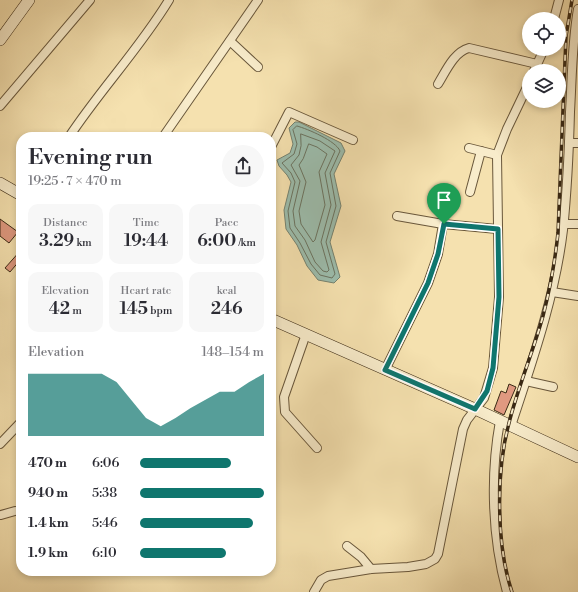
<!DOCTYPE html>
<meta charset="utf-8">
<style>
body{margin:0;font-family:"Libre Bodoni",serif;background:#f7f7f7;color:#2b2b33;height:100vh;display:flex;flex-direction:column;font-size:15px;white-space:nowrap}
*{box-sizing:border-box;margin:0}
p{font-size:13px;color:#7c7c81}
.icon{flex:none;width:22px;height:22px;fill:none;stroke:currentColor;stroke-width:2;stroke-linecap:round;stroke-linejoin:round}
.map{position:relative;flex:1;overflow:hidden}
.panel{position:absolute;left:16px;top:132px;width:260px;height:444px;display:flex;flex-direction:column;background:#fff;border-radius:16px;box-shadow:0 2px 6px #0003}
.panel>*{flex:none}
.controls{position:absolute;left:522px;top:12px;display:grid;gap:8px}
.controls a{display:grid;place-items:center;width:44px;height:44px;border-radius:50%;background:#fff;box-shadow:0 2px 6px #0003;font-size:20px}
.pin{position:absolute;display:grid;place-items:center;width:34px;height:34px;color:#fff;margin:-41px -17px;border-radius:50% 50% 50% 0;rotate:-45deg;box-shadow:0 0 4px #0007}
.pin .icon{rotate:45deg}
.round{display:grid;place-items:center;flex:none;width:42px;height:42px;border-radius:21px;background:#f7f7f7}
.head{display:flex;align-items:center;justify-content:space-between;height:68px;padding:0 12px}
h1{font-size:22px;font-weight:600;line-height:30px}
.stats{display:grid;grid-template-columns:repeat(3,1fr);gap:6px;height:68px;padding:4px 12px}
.stats div{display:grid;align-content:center;border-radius:10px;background:#f7f7f7;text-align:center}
.stats b{font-size:17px;font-weight:600}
.stats small{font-size:11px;font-weight:400}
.stats p{font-size:11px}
.chart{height:112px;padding:8px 12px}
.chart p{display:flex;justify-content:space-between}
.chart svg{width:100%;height:72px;margin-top:4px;fill:#0f766e;opacity:.7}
ul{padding:0 12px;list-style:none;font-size:13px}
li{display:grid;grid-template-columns:64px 48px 1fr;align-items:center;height:30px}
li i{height:10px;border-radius:5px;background:#0f766e}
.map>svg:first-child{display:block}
.water{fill:#9cbdad;stroke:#758270}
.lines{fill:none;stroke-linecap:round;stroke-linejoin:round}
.shore{stroke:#6b7360;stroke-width:1}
.building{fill:#e09980;stroke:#3a2914}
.street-casing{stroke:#69573b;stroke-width:10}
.secondary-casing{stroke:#3a2914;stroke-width:12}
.street{stroke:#f8eccb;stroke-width:8}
.secondary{stroke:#f8eccb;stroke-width:11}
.rail-casing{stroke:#3a2914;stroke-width:3.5}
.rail{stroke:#f8eccb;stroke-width:2;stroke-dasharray:6;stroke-linecap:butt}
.route-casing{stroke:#fff;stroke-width:8}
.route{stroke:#0f766e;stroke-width:5}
</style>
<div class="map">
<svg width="578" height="592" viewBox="0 0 578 592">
<rect width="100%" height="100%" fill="#f5e1af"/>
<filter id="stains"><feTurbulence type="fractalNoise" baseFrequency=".005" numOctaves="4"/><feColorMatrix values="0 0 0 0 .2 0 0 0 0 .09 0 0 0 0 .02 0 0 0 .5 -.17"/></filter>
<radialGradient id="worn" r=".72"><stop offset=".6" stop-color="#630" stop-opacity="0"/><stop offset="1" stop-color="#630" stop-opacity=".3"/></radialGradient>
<polygon class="water" points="295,122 299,122 341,143 345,151 334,174 341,206 330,242 340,277 334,283 318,280 307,266 297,245 286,229 284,210 291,182 287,175 279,166 277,160 290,153 293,144 289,128"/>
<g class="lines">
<g class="shore">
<path d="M297,126C308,129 336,141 340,151L330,173L336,206L326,242L335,274L332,278L320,275L311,264L300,243L290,228L288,211L295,182L291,173L282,163L294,154L297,144L293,130Z"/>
<polygon points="301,134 320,141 335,151 325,173 331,205 321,242 329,270 327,272 323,271 315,262 305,240 295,226 293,211 300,181 291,165 299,155 301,146"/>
<polygon points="309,144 317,147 327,154 319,172 325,205 315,240 313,242 301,224 299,211 306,182 299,165 303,159"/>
</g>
</g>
<g class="building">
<polygon points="0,219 18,232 9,243 0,236"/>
<polygon points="21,250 21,259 10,272 5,268"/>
<polygon points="509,384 516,387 504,415 494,410 501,391 506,393"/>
</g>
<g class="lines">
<g class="street-casing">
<g id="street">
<polyline points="554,19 559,0"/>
<polyline points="230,41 258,67"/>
<polyline points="534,71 544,49"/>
<path d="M438,84C446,71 454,52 469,48L537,64"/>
<polyline points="0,106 90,0"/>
<path d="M69,137C100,90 140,48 169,0"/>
<polyline points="163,137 258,0"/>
<polyline points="569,143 578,143"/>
<polyline points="271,147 289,112 353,140"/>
<polyline points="469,148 497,155"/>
<polyline points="470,192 481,151"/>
<polyline points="397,216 443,224 497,229"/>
<polyline points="563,224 578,224"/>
<polyline points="552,292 578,296"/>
<polyline points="306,334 284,397 285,412 317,448"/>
<polyline points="385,370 428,283 438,254 443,224"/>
<polyline points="526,381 553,387"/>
<path d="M500,421C490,476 492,538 507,592"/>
<path d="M511,426C532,362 555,297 563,230C567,191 569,151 570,112C572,77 572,43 578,9"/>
<polyline points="0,444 21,422"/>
<polyline points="1,515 15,511"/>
<polyline points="347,546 361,557 371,569"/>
<polyline points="314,592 321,580 328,576 371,569 408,567 426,564 435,559 438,554 463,429 467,420 484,398 493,368 499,297 497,155 507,129 529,83"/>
</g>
</g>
<g class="secondary-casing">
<g id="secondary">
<polyline points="0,40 29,0"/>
<polyline points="0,183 21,195"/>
<polyline points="271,319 475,409 578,457"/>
</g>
</g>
<use href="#street" class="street"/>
<use href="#secondary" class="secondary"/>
<g class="rail-casing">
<path id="rail" d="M512,592C496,545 496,471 509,423C518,387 533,352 543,316C550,289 555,261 558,233L566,36L572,0"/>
</g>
<use href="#rail" class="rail"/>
</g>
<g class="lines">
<g class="route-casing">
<polygon id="route" points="444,224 498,229 499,297 493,368 487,391 475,409 385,370 428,283 438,254"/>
</g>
<use href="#route" class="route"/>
</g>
<rect width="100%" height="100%" filter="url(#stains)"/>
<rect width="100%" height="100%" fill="url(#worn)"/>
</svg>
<div class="controls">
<a><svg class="icon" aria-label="locate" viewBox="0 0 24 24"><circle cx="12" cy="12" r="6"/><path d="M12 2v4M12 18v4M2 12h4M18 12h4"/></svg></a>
<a><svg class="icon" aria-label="layers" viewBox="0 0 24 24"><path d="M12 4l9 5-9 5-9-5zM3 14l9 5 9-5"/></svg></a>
</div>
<div class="pin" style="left:444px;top:224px;background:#1e9e55"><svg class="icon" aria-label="arrive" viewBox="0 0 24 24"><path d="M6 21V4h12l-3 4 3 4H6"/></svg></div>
<section class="panel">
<div class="head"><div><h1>Evening run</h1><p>19:25 · 7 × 470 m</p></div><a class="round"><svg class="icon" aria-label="share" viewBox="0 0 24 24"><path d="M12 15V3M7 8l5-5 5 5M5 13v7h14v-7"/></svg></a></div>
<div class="stats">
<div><p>Distance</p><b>3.29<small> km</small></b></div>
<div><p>Time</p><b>19:44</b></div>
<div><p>Pace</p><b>6:00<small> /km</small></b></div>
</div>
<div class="stats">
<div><p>Elevation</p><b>42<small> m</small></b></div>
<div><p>Heart rate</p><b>145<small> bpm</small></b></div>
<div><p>kcal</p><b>246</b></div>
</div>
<div class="chart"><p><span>Elevation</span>148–154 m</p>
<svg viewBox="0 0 160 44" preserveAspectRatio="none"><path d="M0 44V6L10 6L20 6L30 6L40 6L50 6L60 11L70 22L80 33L90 38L100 33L110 27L120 22L130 17L140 17L150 11L160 6V44z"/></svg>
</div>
<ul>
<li><b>470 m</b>6:06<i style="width:73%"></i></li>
<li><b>940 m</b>5:38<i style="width:100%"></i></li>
<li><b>1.4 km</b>5:46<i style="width:91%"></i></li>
<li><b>1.9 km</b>6:10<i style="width:69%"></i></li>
</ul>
</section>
</div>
